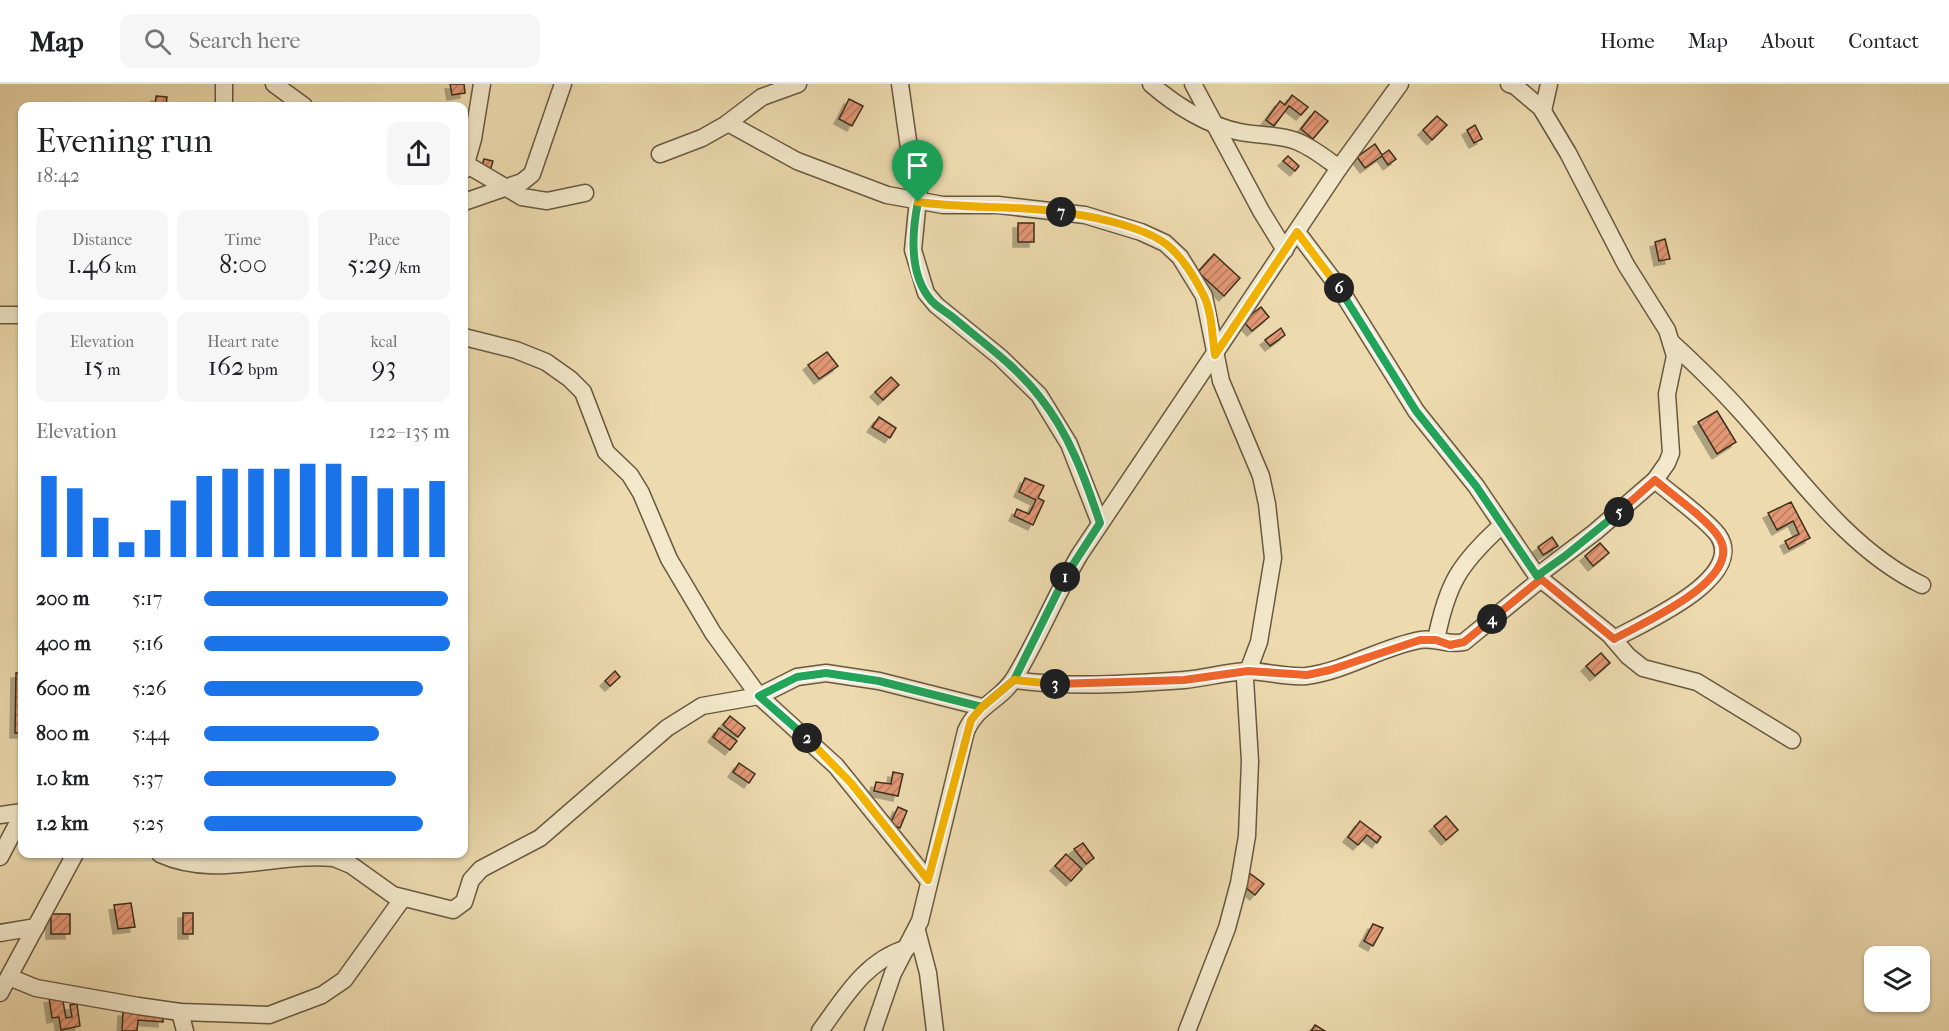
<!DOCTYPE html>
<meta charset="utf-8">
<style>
body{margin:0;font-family:"IM FELL French Canon",serif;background:#f6f6f6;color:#202124;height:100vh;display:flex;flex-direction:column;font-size:22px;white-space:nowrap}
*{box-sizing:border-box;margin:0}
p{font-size:20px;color:#757577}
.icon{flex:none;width:33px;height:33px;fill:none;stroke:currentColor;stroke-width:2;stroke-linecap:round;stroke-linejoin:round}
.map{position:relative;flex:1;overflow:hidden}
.side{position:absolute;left:18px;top:18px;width:450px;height:756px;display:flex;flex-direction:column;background:#fff;border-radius:12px;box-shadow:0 2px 4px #0004}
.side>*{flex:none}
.fabs{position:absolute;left:1864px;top:862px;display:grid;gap:12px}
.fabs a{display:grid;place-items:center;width:66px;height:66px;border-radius:12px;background:#fff;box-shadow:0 2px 4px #0004;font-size:30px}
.pin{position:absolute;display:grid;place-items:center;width:51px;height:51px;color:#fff;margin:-62px -26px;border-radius:50% 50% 50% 0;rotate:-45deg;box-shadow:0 0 6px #0007}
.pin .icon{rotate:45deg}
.km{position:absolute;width:30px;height:30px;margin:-15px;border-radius:50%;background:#222;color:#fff;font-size:16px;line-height:30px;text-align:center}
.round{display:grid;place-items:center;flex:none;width:63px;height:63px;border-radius:12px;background:#f6f6f6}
.head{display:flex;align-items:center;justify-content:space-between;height:102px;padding:0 18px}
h1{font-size:33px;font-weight:600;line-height:45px}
.figures{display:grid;grid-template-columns:repeat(3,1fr);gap:9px;height:102px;padding:6px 18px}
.figures div{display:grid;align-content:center;border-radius:12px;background:#f6f6f6;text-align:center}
.figures b{font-size:26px;font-weight:600}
.figures small{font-size:16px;font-weight:400}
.figures p{font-size:16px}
.chart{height:168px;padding:12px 18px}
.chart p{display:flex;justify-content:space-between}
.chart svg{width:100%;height:108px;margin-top:6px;stroke:#1a73e8;stroke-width:6}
ul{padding:0 18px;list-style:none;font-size:20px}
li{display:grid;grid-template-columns:96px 72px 1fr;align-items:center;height:45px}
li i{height:15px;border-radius:8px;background:#1a73e8}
header{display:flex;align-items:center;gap:36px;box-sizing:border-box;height:84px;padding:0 30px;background:#fff;border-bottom:2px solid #e0e0e0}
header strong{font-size:28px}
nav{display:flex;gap:33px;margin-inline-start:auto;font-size:21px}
.search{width:420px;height:54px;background:#f6f6f6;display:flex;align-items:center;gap:15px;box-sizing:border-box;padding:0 21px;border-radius:12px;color:#757577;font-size:22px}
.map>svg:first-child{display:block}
.building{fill:url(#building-hatch);stroke:#3b2e1b;stroke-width:1.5;filter:url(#shadow)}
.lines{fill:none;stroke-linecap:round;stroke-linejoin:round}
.minor-casing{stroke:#685940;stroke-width:19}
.minor{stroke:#f3e8cb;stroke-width:16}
.split-1-casing{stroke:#fff;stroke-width:12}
.split-2-casing{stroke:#fff;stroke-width:12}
.split-3-casing{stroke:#fff;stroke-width:12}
.split-4-casing{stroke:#fff;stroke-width:12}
.split-5-casing{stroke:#fff;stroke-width:12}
.split-6-casing{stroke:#fff;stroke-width:12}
.split-7-casing{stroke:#fff;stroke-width:12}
.split-8-casing{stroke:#fff;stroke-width:12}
.split-1{stroke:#22a559;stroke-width:8}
.split-2{stroke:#22a559;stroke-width:8}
.split-3{stroke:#f5b400;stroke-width:8}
.split-4{stroke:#f0652b;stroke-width:8}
.split-5{stroke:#f0652b;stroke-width:8}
.split-6{stroke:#22a559;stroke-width:8}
.split-7{stroke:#f5b400;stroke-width:8}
.split-8{stroke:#f5b400;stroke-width:8}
</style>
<header>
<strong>Map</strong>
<div class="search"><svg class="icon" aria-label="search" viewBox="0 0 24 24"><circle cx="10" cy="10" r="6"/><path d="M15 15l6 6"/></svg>Search here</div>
<nav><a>Home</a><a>Map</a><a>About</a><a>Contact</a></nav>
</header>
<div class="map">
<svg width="1949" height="947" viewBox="0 0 1949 947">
<defs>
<pattern id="building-hatch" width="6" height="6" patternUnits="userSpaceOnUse" patternTransform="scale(1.5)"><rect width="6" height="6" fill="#e39775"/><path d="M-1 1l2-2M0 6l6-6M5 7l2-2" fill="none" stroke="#b97c5f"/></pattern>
<filter id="shadow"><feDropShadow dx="-5" dy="5" stdDeviation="0" flood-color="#0004"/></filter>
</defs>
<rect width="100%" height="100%" fill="#eddbaf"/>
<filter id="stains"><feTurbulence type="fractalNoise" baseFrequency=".00333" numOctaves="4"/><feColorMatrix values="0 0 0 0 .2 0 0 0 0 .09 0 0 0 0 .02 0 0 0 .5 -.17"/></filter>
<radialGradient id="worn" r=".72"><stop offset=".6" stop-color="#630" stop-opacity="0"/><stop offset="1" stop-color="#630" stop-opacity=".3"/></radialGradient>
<g class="building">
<polygon points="450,0 464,0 465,9 452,11"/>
<polygon points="1292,11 1308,23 1301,31 1289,22 1274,42 1266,36 1280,17 1285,21"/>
<polygon points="156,12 167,13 166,22 155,22"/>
<polygon points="849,15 863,22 852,42 839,35"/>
<polygon points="1315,27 1328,37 1313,55 1301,45"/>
<polygon points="1437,32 1447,41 1432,56 1423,46"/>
<polygon points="1475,41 1482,55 1474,59 1467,46"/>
<polygon points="1375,60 1382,71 1389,66 1396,75 1388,81 1382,72 1365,84 1357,73"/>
<polygon points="1288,72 1299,82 1295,87 1283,77"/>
<polygon points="484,75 493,77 489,90 480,88"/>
<rect x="1018" y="139" width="16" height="19"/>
<polygon points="1665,155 1670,175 1659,177 1655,158"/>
<polygon points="1214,170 1240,194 1224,212 1198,188"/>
<polygon points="1261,223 1269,233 1252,247 1243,237"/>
<polygon points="1281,244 1285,251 1270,262 1265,256"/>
<polygon points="827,268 838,282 819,295 808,281"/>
<polygon points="891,293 899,301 883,316 875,308"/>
<polygon points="1717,327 1736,358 1717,370 1698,338"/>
<polygon points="879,333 896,344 890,354 872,343"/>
<polygon points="1025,394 1044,402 1038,414 1044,417 1033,441 1014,432 1017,425 1029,430 1036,416 1019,408"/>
<polygon points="1791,418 1810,454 1789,465 1785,457 1799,450 1793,437 1777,446 1768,429"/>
<polygon points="1552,453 1558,462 1543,471 1538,463"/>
<polygon points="1600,459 1609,469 1593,482 1585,472"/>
<polygon points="1601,569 1610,579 1595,592 1586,582"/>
<polygon points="615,587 620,593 610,602 605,597"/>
<polygon points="16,589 22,589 22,649 15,649"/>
<polygon points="730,632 745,644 738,653 723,641"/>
<polygon points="719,644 737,657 730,666 713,653"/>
<polygon points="739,679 755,690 749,699 733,688"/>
<polygon points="893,688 903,690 898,712 874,707 876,698 891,700"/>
<polygon points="898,723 907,727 900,744 890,740"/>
<polygon points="1446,732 1458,746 1446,756 1434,742"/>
<polygon points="1360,737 1381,753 1377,759 1367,751 1358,761 1348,753"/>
<polygon points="1083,759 1094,774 1086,780 1074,765"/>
<polygon points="1066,770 1082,785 1071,797 1055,782"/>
<polygon points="1248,788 1264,800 1255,811 1240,799"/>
<polygon points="131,819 135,843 118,845 114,821"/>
<rect x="183" y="829" width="10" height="21"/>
<rect x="51" y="830" width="19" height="20"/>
<polygon points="1373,840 1383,844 1373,862 1364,857"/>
<polygon points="62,912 66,934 72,933 70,921 77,920 80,942 61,946 59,933 52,934 49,914"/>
<polygon points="123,927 163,930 163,938 138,936 137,947 122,947"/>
<polygon points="1315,941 1325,947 1311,947"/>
</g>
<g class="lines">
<g class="minor-casing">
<g id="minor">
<polyline points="224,0 224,22"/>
<polyline points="274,0 304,22"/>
<polyline points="900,0 911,78 919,105 913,166 926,209 936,221 1000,273 1039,311 1069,360 1100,439"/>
<path d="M1151,0C1175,21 1208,42 1240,48C1259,52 1278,50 1296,57C1312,63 1325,74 1339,84"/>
<polyline points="1193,0 1261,127 1285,166"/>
<polyline points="1509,0 1515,2 1541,24 1568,69 1626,181 1667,246 1675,272 1667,310 1671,369 1667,379 1655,396 1595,448 1537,492"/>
<polyline points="1543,27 1549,0"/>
<polyline points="728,39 797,77 887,111 943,121 998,121 1085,131 1141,148 1165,159 1180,173 1204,212 1221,297 1261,392 1267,420 1273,474 1259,558 1245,595 1250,677 1247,752 1239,799 1227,844 1187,947"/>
<polyline points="660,70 702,54 725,41 762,13 798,0"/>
<polyline points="464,79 522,113 547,117 585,109"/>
<polyline points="464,86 473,55 482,0"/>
<polyline points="464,118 522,98 532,90 563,0"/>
<polyline points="1297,148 1340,205 1416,327 1476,402 1537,492 1609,550 1628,572 1643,584 1697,598 1792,656"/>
<polyline points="0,231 22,231"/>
<polyline points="464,253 516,266 546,278 570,295 583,308 606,368 630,391 641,409 669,475 713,549 759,612 836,682 928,796"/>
<path d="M1671,258C1696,281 1720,304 1742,329C1796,389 1847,465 1922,501"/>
<path d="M1614,555C1642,539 1748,494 1718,451C1706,435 1672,411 1655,396"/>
<path d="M1436,556C1447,500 1459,480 1502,441"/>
<path d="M1014,596C1070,604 1128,600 1184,596C1205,594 1226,588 1247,587C1267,587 1286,594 1306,592C1346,587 1381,563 1420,556C1437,553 1446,562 1464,558L1541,495"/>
<polyline points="0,731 22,728"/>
<path d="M160,770C217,796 275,768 334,774L351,781L393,811L453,826L464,818L471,796L481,785L540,754L667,644L702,622L759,612L797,593L826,589L879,597L982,623"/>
<polyline points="0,773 22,731"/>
<polyline points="917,847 928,889 935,947"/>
<polyline points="0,849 36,843"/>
<polyline points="9,893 36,904 138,922 180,928 269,931 322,911 344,896 403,814"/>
<polyline points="0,909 75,770"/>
<polyline points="180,928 185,947"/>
<path d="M820,947C845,913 865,877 907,864"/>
<path d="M873,947L893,889L920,837L966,647C977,621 1002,616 1015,593C1039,553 1056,510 1080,470L1339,84L1400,0"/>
</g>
</g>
<use href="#minor" class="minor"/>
</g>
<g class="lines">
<g class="split-1-casing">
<path id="split-1" d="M918,118C912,148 909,189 930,215C936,223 947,228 955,235C983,259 1016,282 1039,312C1069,349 1085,394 1100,439L1065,493"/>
</g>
<g class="split-2-casing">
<polyline id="split-2" points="807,654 759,612 797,593 826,589 879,597 982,623 1014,596 1065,493"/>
</g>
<g class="split-3-casing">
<polyline id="split-3" points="807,654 851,699 928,796 971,636 982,623 1014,596 1055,600"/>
</g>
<g class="split-4-casing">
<polyline id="split-4" points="1055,600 1184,596 1248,587 1307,591 1330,586 1420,556 1436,556 1450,561 1464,558 1492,535"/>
</g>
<g class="split-5-casing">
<path id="split-5" d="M1492,535L1541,495L1614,555C1642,539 1748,494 1718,452C1706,434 1672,411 1655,396L1619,428"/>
</g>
<g class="split-6-casing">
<polyline id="split-6" points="1339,204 1416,327 1476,402 1537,492 1565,472 1619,428"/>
</g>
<g class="split-7-casing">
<path id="split-7" d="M1061,128C1091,132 1142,142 1166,160C1182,172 1195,194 1204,212C1212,229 1212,252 1215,271L1297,148L1339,204"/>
</g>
<g class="split-8-casing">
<path id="split-8" d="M918,118C966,125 1013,121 1061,128"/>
</g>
<use href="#split-1" class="split-1"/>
<use href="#split-2" class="split-2"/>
<use href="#split-3" class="split-3"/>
<use href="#split-4" class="split-4"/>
<use href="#split-5" class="split-5"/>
<use href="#split-6" class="split-6"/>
<use href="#split-7" class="split-7"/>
<use href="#split-8" class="split-8"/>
</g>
<rect width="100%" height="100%" filter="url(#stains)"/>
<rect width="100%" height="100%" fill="url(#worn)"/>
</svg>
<div class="fabs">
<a><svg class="icon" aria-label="layers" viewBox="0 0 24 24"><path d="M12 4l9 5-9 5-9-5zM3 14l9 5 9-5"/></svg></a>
</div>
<div class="pin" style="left:918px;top:118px;background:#1e9e55"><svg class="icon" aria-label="arrive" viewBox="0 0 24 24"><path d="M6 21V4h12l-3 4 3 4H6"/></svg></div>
<b class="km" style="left:1065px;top:493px">1</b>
<b class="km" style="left:807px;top:654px">2</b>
<b class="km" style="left:1055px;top:600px">3</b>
<b class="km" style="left:1492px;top:535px">4</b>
<b class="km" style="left:1619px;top:428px">5</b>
<b class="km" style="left:1339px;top:204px">6</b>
<b class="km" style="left:1061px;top:128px">7</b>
<section class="side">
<div class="head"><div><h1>Evening run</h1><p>18:42</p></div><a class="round"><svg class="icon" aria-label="share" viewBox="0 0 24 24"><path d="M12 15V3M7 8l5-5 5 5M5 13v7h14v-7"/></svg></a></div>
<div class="figures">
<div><p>Distance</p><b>1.46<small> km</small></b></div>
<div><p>Time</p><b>8:00</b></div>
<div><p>Pace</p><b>5:29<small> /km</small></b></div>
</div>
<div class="figures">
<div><p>Elevation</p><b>15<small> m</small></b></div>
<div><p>Heart rate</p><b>162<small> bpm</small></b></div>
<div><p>kcal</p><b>93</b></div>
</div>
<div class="chart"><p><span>Elevation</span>122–135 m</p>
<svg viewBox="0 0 160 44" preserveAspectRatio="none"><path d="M5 44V11M15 44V16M25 44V28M35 44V38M45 44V33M55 44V21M65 44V11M75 44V8M85 44V8M95 44V8M105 44V6M115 44V6M125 44V11M135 44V16M145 44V16M155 44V13"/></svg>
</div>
<ul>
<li><b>200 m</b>5:17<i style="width:99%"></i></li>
<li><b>400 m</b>5:16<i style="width:100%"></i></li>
<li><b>600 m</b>5:26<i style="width:89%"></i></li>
<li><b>800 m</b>5:44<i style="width:71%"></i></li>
<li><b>1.0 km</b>5:37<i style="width:78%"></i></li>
<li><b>1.2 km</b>5:25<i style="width:89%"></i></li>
</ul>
</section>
</div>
